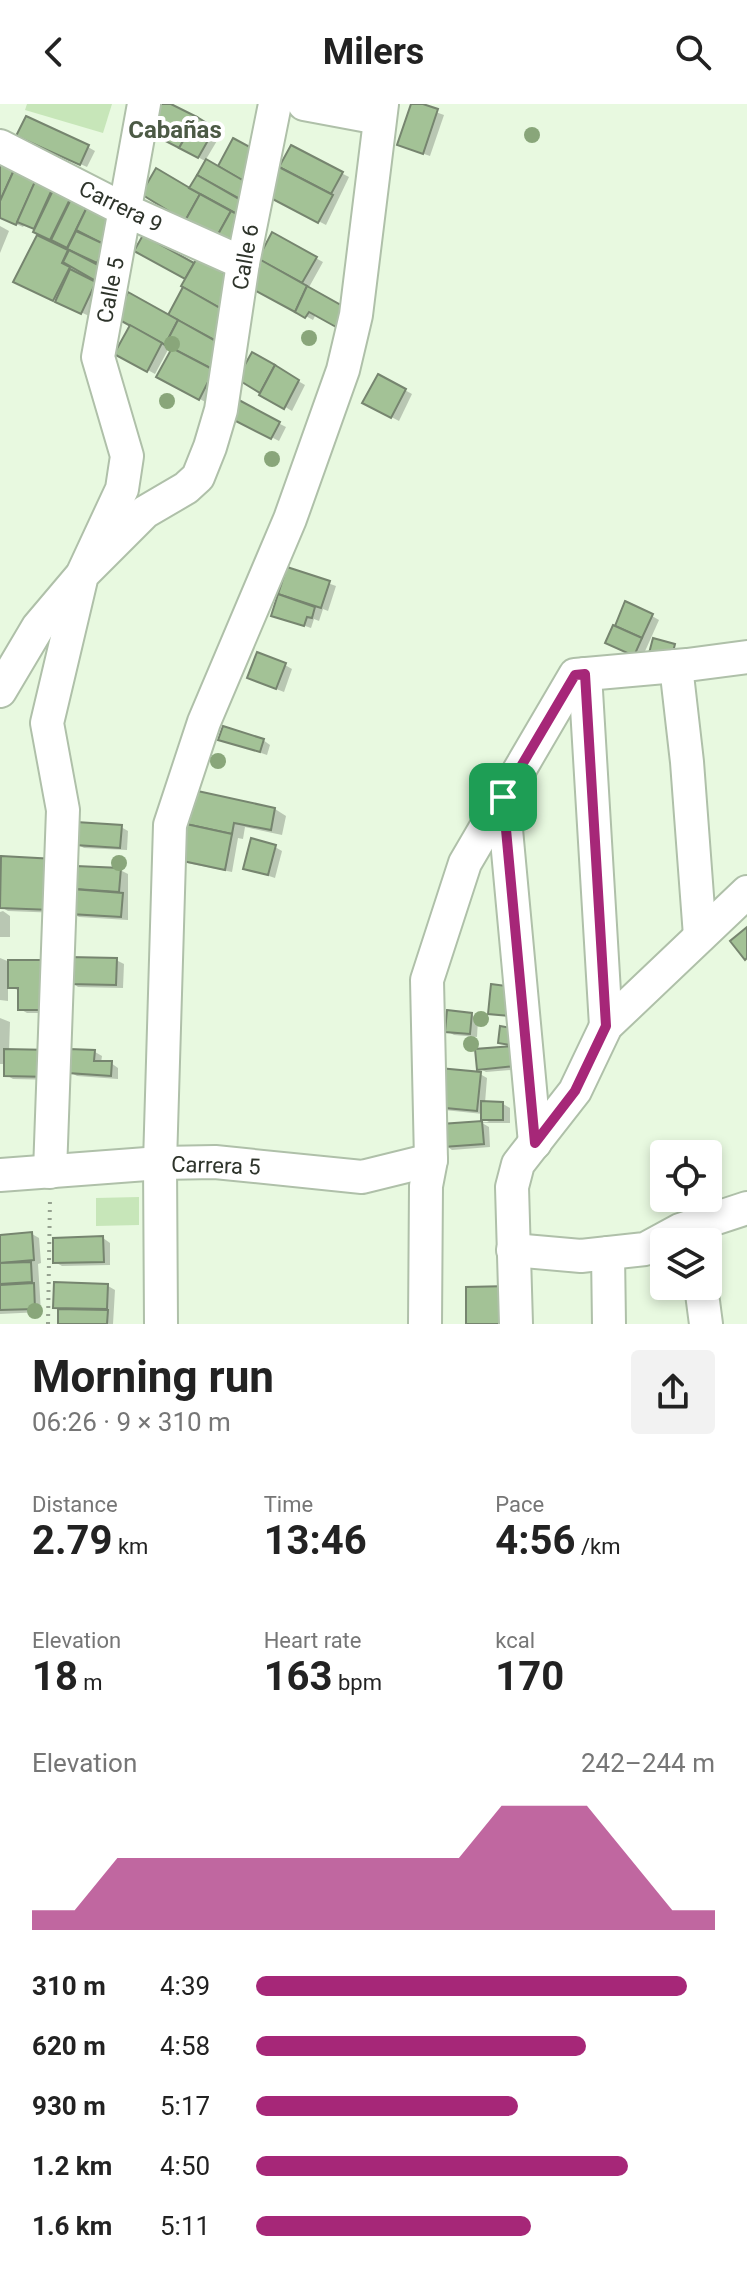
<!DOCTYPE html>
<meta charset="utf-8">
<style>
body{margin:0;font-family:Roboto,sans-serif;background:#f2f2f2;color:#222;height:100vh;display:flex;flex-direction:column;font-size:30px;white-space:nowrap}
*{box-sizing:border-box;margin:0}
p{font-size:26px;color:#767676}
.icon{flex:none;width:44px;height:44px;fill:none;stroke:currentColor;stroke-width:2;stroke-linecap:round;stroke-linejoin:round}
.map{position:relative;height:1220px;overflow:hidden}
.drawer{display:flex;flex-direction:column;background:#fff;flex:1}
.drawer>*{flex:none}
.tools{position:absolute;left:650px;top:1036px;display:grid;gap:16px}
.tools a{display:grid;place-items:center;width:72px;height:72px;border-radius:8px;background:#fff;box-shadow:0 4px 12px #0003;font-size:40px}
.pin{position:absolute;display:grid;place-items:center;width:68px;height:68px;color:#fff;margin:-34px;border-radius:16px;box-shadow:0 4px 12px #0006}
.round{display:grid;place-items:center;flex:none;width:84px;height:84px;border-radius:8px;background:#f2f2f2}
.summary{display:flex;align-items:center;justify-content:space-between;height:136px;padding:0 32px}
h1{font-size:44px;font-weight:700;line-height:60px}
.metrics{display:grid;grid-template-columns:repeat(3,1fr);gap:12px;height:136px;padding:8px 32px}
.metrics div{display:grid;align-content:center}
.metrics b{font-size:40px;font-weight:700}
.metrics small{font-size:22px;font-weight:400}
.metrics p{font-size:22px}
.chart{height:224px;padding:16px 32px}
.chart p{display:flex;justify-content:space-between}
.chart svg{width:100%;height:144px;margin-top:8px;fill:#a62778;opacity:.7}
ul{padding:0 32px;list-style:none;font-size:26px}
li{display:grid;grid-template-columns:128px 96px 1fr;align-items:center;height:60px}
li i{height:20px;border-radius:10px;background:#a62778}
header{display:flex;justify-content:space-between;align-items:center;height:104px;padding:0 32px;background:#fff;font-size:36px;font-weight:700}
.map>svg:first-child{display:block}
.green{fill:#c7e6b9}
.shadow{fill:#0003}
.building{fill:#a3c296;stroke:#76856f;stroke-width:2}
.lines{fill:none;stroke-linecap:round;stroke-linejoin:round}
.minor-casing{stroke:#afc0a9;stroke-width:36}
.path{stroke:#96a290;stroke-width:4;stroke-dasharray:2 6;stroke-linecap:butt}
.minor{stroke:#fff;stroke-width:32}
.tree{fill:#89a67a}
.route-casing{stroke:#fff;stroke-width:16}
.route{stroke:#a62778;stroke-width:10}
.labels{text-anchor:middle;stroke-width:8;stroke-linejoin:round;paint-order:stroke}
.street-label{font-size:22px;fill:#2e342b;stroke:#fff}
.neighbourhood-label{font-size:24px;font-weight:bold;fill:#4c5a45;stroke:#fff}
</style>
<header><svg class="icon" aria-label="back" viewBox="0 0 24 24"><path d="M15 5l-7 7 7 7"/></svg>Milers<svg class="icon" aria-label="search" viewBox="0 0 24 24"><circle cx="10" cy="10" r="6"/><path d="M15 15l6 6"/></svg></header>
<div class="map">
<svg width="747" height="1220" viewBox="0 0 747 1220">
<rect width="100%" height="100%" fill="#e8f9e0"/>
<g class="green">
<polygon points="27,0 112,0 103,29 25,6"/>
<polygon points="139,1093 139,1121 96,1122 96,1094"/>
</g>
<g class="shadow">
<polygon points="163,0 221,30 205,57 149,26"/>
<polygon points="413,0 444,11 430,52 407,44"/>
<polygon points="26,35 88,43 95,47 87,63"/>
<polygon points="292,44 349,73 326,121 268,91"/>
<polygon points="0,64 37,78 124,120 108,169 89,212 16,177 40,130 25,120 23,123 0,113"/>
<polygon points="0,122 9,127 0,149"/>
<polygon points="273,131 323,158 308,185 344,225 316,210 313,216 248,180"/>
<polygon points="144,134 194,162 242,181 207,299 159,272 174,244 170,242 155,270 117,249 169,213 188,174 137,146"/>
<polygon points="253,251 305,281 292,307 239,275"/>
<polygon points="379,272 412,290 399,317 365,299"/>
<polygon points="237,298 286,323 279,337 231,312"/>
<polygon points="288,465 336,482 328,507 323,505 319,517 314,515 311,524 274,511"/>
<polygon points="652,512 659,516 642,554 614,542"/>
<polygon points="285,561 292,565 284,588 256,577"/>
<polygon points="221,635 263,636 270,641 267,651"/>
<polygon points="195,688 275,705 286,712 282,731 245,723 243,735 238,734 232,768 187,759 180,755"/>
<polygon points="121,723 128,727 127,746 84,744 77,740"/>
<polygon points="275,743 282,747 275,774 245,764"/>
<polygon points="3,754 59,809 8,807 1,803"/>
<polygon points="78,764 120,766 128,770 128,816 79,813 72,809"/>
<polygon points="3,807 10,812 10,833 0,833 0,808"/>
<polygon points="0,854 10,858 60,909 27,909 20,905 20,887 8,882 8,897 0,896"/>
<polygon points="116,856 124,860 123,884 78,883 71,878"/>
<polygon points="471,910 478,915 477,933 454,931 447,927"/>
<polygon points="0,914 10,918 9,947 58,976 13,975 6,971 6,960 0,960"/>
<polygon points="502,925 522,965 486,968 479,964 510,944 500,938"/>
<polygon points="95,948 102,952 101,959 111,959 118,964 118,975 77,972 70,968"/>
<polygon points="480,970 487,974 485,999 503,1000 510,1004 510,1019 482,1019 489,1023 490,1043 452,1046 445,1041 443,1021 489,1018 483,1015 483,1010 444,1006 437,1002"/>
<polygon points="32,1130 39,1134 41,1159 38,1160 41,1208 0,1210 0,1133"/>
<polygon points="103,1134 110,1139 110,1161 62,1162 55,1158"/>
<polygon points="108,1182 115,1186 113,1220 60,1220 60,1206 55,1203"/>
</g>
<g class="building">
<polygon points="161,0 171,0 197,13 179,44 146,27"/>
<polygon points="411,0 423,0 438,5 423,50 397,41"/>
<polygon points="26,12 89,41 80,61 16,32"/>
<polygon points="197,13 215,24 198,54 179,44"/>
<polygon points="233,34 257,47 242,76 218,62"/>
<polygon points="291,41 343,68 331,90 279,63"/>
<polygon points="206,55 251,81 242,96 197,71"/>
<polygon points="0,60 14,66 0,97"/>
<polygon points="279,63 333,91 318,119 265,91"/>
<polygon points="156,64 200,90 185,117 141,90"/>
<polygon points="14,66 36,76 16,121 0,114 0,97"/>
<polygon points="197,71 244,98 237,110 189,84"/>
<polygon points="37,73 54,81 34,125 17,118"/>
<polygon points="56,80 73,89 50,136 33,128"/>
<polygon points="74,89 90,97 67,144 51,136"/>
<polygon points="200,90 231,107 216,134 185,117"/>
<polygon points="89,99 118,114 105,141 76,126"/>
<polygon points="231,107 250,118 236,145 216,134"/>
<polygon points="76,127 106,141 97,159 67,145"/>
<polygon points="272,128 317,153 302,179 258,155"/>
<polygon points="37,131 68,146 62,159 70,163 53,197 13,178"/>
<polygon points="143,131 194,159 185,175 134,147"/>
<polygon points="69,146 102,163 96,177 63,158"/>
<polygon points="197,154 236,176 220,204 181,182"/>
<polygon points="259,155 307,182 295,208 245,181"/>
<polygon points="70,165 96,178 81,210 55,198"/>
<polygon points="307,182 346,204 336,223 309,208 305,214 295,208"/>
<polygon points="183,183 232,211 218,238 168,211"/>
<polygon points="128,188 178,216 165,241 116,214"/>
<polygon points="178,216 226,243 214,266 165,241"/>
<polygon points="130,221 162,239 147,268 114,250"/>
<polygon points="172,244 214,266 199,296 156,273"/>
<polygon points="252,248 275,261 260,289 237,275"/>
<polygon points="275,261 299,276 284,305 259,291"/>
<polygon points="378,270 406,285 391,314 362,299"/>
<polygon points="237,295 280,318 271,335 228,313"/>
<polygon points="287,463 330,477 321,504 278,490"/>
<polygon points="278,490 315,503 312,514 307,513 304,522 271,512"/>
<polygon points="625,497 653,510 642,534 615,522"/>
<polygon points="613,521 642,534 634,552 605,539"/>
<polygon points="653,534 675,540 670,560 648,553"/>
<polygon points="257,548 286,559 276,585 247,574"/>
<polygon points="223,622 264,635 260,648 218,636"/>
<polygon points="193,686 275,704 271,726 234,719 232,730 186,720"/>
<polygon points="76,718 122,721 120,744 75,741"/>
<polygon points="186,720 232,730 225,766 178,756"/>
<polygon points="251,734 276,741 268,771 243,765"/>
<polygon points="1,752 55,755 52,806 0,804"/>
<polygon points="76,762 121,764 119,788 75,785"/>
<polygon points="72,785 123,789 121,813 70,810"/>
<polygon points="747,823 747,854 745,856 730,837"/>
<polygon points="69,853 117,854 116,881 69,880"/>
<polygon points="8,856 54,856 53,906 18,906 18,884 8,884"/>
<polygon points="491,880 514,883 511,912 488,910"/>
<polygon points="447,906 472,909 470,930 445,928"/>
<polygon points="500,922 512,924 510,941 498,939"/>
<polygon points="514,942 516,962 477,966 475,945"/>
<polygon points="4,945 52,946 52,973 4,972"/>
<polygon points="69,945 95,946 94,957 112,957 111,972 68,969"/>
<polygon points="439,964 481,968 477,1007 435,1003"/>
<polygon points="481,997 503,998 503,1016 481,1016"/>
<polygon points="482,1017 484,1040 443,1043 441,1020"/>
<polygon points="32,1128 34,1156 0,1159 0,1131"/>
<polygon points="103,1132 104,1158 53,1159 53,1134"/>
<polygon points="31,1158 32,1178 0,1180 0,1159"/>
<polygon points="54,1178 108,1180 107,1205 53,1204"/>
<polygon points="34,1179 35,1205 0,1206 0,1181"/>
<polygon points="511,1182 511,1220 466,1220 466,1183"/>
<polygon points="58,1205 108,1206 107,1220 58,1220"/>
</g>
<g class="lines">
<g class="minor-casing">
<g id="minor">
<polyline points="304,0 379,14"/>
<polyline points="0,42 125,106 243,159"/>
<polyline points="676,562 687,658 700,832"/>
<polyline points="585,570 606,922"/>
<polyline points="0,587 38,523 82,471 122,385 127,352 98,253 144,0"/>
<polyline points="503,693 535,1039"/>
<polyline points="50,1068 63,706 47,619 82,471 145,408 186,384 198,373 210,343 221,306 243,159 275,0"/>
<polyline points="0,1071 160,1059 215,1058 362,1073 431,1056"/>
<polyline points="513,1146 581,1152 645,1145 680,1126 747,1104"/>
<polyline points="608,1149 609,1220"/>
<polyline points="701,1182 706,1220"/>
<polyline points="161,1220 160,1059 170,721 204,618 290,415 343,266 356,211 382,0"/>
<polyline points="425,1220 426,1082 431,1056 427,876 465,759 575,571 687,561 747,553"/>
<polyline points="516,1220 512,1083 518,1060 575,987 606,922 747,788"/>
</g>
</g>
<polyline class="path" points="48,1220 50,1094"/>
<use href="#minor" class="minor"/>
</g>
<g class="tree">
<circle cx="532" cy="31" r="8"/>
<circle cx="309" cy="234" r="8"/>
<circle cx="172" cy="240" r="8"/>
<circle cx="167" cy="297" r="8"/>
<circle cx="272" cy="355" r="8"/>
<circle cx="218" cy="657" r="8"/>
<circle cx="119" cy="759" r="8"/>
<circle cx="481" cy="915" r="8"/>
<circle cx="471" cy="940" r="8"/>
<circle cx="35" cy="1207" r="8"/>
</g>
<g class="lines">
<g class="route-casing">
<polygon id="route" points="585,570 606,922 575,987 535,1039 503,693 575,571"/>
</g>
<use href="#route" class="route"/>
</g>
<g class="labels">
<g class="street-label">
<text transform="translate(121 102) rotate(26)" y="8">Carrera 9</text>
<text transform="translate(245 153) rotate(-80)" y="8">Calle 6</text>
<text transform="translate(110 186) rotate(-79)" y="8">Calle 5</text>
<text transform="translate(216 1061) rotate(2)" y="8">Carrera 5</text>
</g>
<g class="neighbourhood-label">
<text x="175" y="34">Cabañas</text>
</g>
</g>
</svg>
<div class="tools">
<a><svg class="icon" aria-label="locate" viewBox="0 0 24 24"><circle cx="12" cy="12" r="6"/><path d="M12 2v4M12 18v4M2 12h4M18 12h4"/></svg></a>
<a><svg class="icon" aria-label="layers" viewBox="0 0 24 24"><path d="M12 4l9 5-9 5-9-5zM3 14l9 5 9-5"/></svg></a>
</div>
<div class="pin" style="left:503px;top:693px;background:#1e9e55"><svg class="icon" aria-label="arrive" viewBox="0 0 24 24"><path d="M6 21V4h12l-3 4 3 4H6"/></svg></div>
</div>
<section class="drawer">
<div class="summary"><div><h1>Morning run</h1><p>06:26 · 9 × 310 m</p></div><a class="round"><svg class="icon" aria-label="share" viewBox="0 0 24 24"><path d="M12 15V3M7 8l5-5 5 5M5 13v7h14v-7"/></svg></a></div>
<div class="metrics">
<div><p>Distance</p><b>2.79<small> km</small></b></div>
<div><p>Time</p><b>13:46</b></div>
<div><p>Pace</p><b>4:56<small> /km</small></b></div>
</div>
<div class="metrics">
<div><p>Elevation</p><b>18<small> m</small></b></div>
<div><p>Heart rate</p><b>163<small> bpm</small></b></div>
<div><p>kcal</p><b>170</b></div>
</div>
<div class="chart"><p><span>Elevation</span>242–244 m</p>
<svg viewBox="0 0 160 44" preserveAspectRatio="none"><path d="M0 44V38L10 38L20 22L30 22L40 22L50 22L60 22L70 22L80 22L90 22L100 22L110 6L120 6L130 6L140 22L150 38L160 38V44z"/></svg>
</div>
<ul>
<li><b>310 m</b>4:39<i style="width:94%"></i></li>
<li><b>620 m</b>4:58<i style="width:72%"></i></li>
<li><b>930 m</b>5:17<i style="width:57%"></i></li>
<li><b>1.2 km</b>4:50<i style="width:81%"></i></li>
<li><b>1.6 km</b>5:11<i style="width:60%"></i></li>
</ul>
</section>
